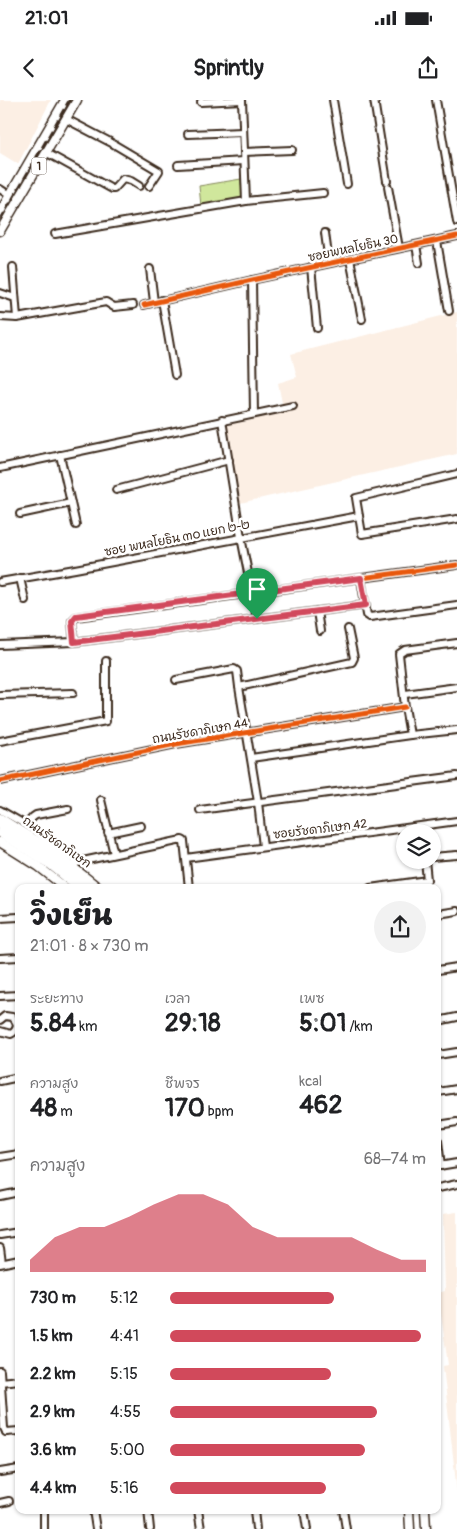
<!DOCTYPE html>
<html lang="th">
<meta charset="utf-8">
<style>
body{margin:0;font-family:Pangolin,"Playpen Sans Thai",sans-serif;background:#f2f2f2;color:#202124;height:100vh;display:flex;flex-direction:column;font-size:19px;white-space:nowrap}
*{box-sizing:border-box;margin:0}
p{font-size:16px;color:#757577}
.icon{flex:none;width:28px;height:28px;fill:none;stroke:currentColor;stroke-width:2;stroke-linecap:round;stroke-linejoin:round}
.map{position:relative;flex:1;overflow:hidden}
.sheet{position:absolute;left:15px;top:784px;width:426px;height:630px;display:flex;flex-direction:column;background:#fff;border-radius:10px;box-shadow:0 1px 4px #0004}
.sheet>*{flex:none}
.buttons{position:absolute;left:396px;top:724px;display:grid;gap:10px}
.buttons a{display:grid;place-items:center;width:45px;height:45px;border-radius:50%;background:#fff;box-shadow:0 1px 4px #0004;font-size:25px}
.pin{position:absolute;display:grid;place-items:center;width:42px;height:42px;color:#fff;margin:-51px -21px;border-radius:50% 50% 50% 0;rotate:-45deg;box-shadow:0 0 5px #0007}
.pin .icon{rotate:45deg}
.round{display:grid;place-items:center;flex:none;width:52px;height:52px;border-radius:26px;background:#f2f2f2}
.headline{display:flex;align-items:center;justify-content:space-between;height:85px;padding:0 15px}
h1{font-size:28px;font-weight:800;line-height:38px}
.figures{display:grid;grid-template-columns:repeat(3,1fr);gap:8px;height:85px;padding:5px 15px}
.figures div{display:grid;align-content:center}
.figures b{font-size:25px;font-weight:800}
.figures small{font-size:14px;font-weight:400}
.figures p{font-size:14px}
.chart{height:140px;padding:10px 15px}
.chart p{display:flex;justify-content:space-between}
.chart svg{width:100%;height:90px;margin-top:5px;fill:#d1495b;opacity:.7}
ul{padding:0 15px;list-style:none;font-size:16px}
li{display:grid;grid-template-columns:80px 60px 1fr;align-items:center;height:38px}
li i{height:12px;border-radius:6px;background:#d1495b}
.status{display:flex;justify-content:space-between;align-items:center;height:35px;padding:0 25px;background:#fff;direction:ltr}
.status svg{height:14px;fill:currentColor}
header{display:flex;justify-content:space-between;align-items:center;height:65px;padding:0 15px;background:#fff;font-size:22px;font-weight:800}
.map>svg:first-child{display:block}
.built{fill:#fcefe4}
.green{fill:#d0e79c;stroke:#86885d}
.lines{fill:none;stroke-linecap:round;stroke-linejoin:round}
.minor-casing{stroke:#3b2a1e;stroke-width:10}
.major-casing{stroke:#3b2a1e;stroke-width:11}
.minor{stroke:#fff;stroke-width:6}
.major{stroke:#fff;stroke-width:8}
.rail{stroke:#3b2a1e;stroke-width:2;stroke-dasharray:8 4;stroke-linecap:butt}
.cycleway-casing{stroke:#fff;stroke-width:8}
.cycleway{stroke:#e8590c;stroke-width:5}
.route-casing{stroke:#fff;stroke-width:10}
.route{stroke:#d1495b;stroke-width:6}
.labels{text-anchor:middle;stroke-width:5;stroke-linejoin:round;paint-order:stroke}
.shield{fill:#fff;stroke:#766a62;stroke-width:1}
.shield-label{font-size:11px;font-weight:bold;fill:#3b2a1e}
.street-label{font-size:12px;fill:#3b2a1e;stroke:#fff}
</style>
<div class="status"><b>21:01</b><svg viewBox="0 0 49 12"><path d="M0 12V9h3v3zM5 12V6h3v6zM10 12V3h3v9zM15 12V0h3v12zM26 1h20v11H26zM47 4h2v5h-2z"/></svg></div>
<header><svg class="icon" aria-label="back" viewBox="0 0 24 24"><path d="M15 5l-7 7 7 7"/></svg>Sprintly<svg class="icon" aria-label="share" viewBox="0 0 24 24"><path d="M12 15V3M7 8l5-5 5 5M5 13v7h14v-7"/></svg></header>
<div class="map">
<svg width="457" height="1429" viewBox="0 0 457 1429">
<rect width="100%" height="100%" fill="#fff"/>
<filter id="ink" filterUnits="userSpaceOnUse"><feTurbulence type="fractalNoise" baseFrequency=".02" numOctaves="2"/><feDisplacementMap in="SourceGraphic" scale="10" xChannelSelector="R" yChannelSelector="G"/><feConvolveMatrix kernelMatrix="1 2 1 2 8 2 1 2 1" color-interpolation-filters="sRGB"/></filter>
<g filter="url(#ink)">
<g class="built">
<polygon points="0,0 51,0 18,64 0,53"/>
<polygon points="457,212 457,354 240,403 227,325 284,313 278,283 297,277 291,254"/>
<polygon points="457,1112 457,1392 443,1266 448,1265 438,1193 445,1191 443,1114"/>
</g>
<polygon class="green" points="241,79 242,98 201,106 199,86"/>
<g class="lines">
<g class="minor-casing">
<g id="minor">
<polyline points="333,0 347,84"/>
<polyline points="374,0 387,81"/>
<polyline points="436,0 457,122"/>
<polyline points="201,2 242,0"/>
<polyline points="66,19 110,42 159,71 149,86"/>
<polyline points="188,34 243,32"/>
<polyline points="244,52 292,50"/>
<polyline points="47,53 112,89 114,89 123,79 131,81 139,86"/>
<polyline points="178,65 244,61"/>
<polyline points="388,87 399,148"/>
<polyline points="0,89 6,93"/>
<polyline points="246,101 323,93"/>
<polyline points="325,133 329,163"/>
<polyline points="55,134 246,101 242,0"/>
<polyline points="437,141 449,211"/>
<polyline points="416,145 419,163"/>
<polyline points="350,159 362,219"/>
<polyline points="13,167 17,218"/>
<polyline points="311,167 317,228"/>
<polyline points="150,169 154,202"/>
<polyline points="252,180 254,314"/>
<polyline points="0,193 15,198"/>
<polyline points="162,200 175,275"/>
<polyline points="144,205 252,180 457,136"/>
<polyline points="0,217 17,218 106,202 114,207 133,205"/>
<polyline points="222,320 241,437 257,519"/>
<polyline points="60,355 76,425"/>
<polyline points="0,368 293,306"/>
<polyline points="457,374 356,398 362,434 457,419"/>
<polyline points="116,390 229,360"/>
<polyline points="20,414 71,403"/>
<polyline points="20,478 25,500"/>
<polyline points="361,479 367,515 370,517 457,505"/>
<polyline points="0,482 75,469 359,416"/>
<polyline points="317,511 320,531"/>
<polyline points="74,542 72,521 76,517 457,465"/>
<polyline points="0,545 74,542 366,505"/>
<polyline points="176,580 234,569 237,571 239,587"/>
<polyline points="405,594 457,587"/>
<polyline points="0,595 73,593"/>
<polyline points="410,635 405,607 399,554 405,550 457,543"/>
<polyline points="0,641 106,621 106,561"/>
<polyline points="251,658 410,635 457,630"/>
<polyline points="0,681 176,644 405,607"/>
<polyline points="101,700 114,754"/>
<polyline points="0,710 26,725 78,762"/>
<polyline points="200,710 457,676"/>
<polyline points="26,725 33,717 36,715 68,709"/>
<polyline points="108,733 141,726"/>
<polyline points="263,747 258,702 239,587 352,562 354,558 348,529"/>
<polyline points="432,757 457,755"/>
<polyline points="186,758 457,721"/>
<polyline points="73,766 78,762 182,740 184,741 189,788"/>
<polyline points="370,788 427,780 425,760"/>
<polyline points="438,814 457,811"/>
<polyline points="0,818 19,817"/>
<polyline points="0,858 19,857"/>
<polyline points="438,870 457,867"/>
<polyline points="0,896 19,895"/>
<path d="M0,920L5,916L12,917C19,923 18,930 11,934L0,931"/>
<polyline points="438,921 457,917"/>
<polyline points="438,955 457,952"/>
<polyline points="0,981 19,977"/>
<polyline points="438,992 457,989"/>
<polyline points="438,1025 457,1022"/>
<polyline points="438,1041 441,1066"/>
<polyline points="0,1057 19,1054"/>
<polyline points="439,1066 457,1063"/>
<polyline points="438,1088 457,1084"/>
<polyline points="0,1096 19,1092"/>
<polyline points="0,1135 19,1132"/>
<polyline points="0,1148 2,1163"/>
<polyline points="0,1164 19,1160"/>
<polyline points="0,1271 4,1328 6,1332"/>
<polyline points="0,1282 19,1280"/>
<polyline points="6,1332 19,1331"/>
<polyline points="0,1372 19,1369"/>
<polyline points="0,1403 9,1401"/>
<polyline points="93,1410 96,1429"/>
<polyline points="148,1410 150,1429"/>
<polyline points="198,1410 201,1429"/>
<polyline points="254,1410 256,1429"/>
<polyline points="304,1410 307,1429"/>
<polyline points="343,1410 346,1429"/>
<polyline points="44,1429 44,1410"/>
</g>
</g>
<g class="major-casing">
<g id="major">
<polyline points="0,112 65,0"/>
<polyline points="0,131 77,0"/>
<polyline points="0,718 50,749 99,788"/>
<polyline points="0,725 49,756 89,788"/>
<polyline points="0,733 49,764 79,788"/>
<polyline points="0,742 38,766 66,788"/>
<polyline points="409,1410 410,1429"/>
<polyline points="425,1410 426,1429"/>
</g>
</g>
<use href="#minor" class="minor"/>
<use href="#major" class="major"/>
<polyline class="rail" points="0,120 69,0"/>
<g class="cycleway-casing">
<g id="cycleway">
<polyline points="144,205 252,180 457,136"/>
<polyline points="74,542 72,521 76,517 457,465"/>
<polyline points="0,681 176,644 405,607"/>
</g>
</g>
<use href="#cycleway" class="cycleway"/>
</g>
</g>
<g class="lines" filter="url(#ink)">
<g class="route-casing">
<polygon id="route" points="361,478 366,505 74,542 72,521 76,516"/>
</g>
<use href="#route" class="route"/>
</g>
<g class="labels">
<rect class="shield" x="31.5" y="57.5" width="15" height="17" rx="4"/>
<g class="shield-label">
<text x="39" y="70">1</text>
</g>
<g class="street-label">
<text transform="translate(353 148) rotate(-12)" y="4">ซอยพหลโยธิน 30</text>
<text transform="translate(177 438) rotate(-11)" y="4">ซอย พหลโยธิน ๓๐ แยก ๒-๒</text>
<text transform="translate(200 631) rotate(-10)" y="4">ถนนรัชดาภิเษก 44</text>
<text transform="translate(320 729) rotate(-7)" y="4">ซอยรัชดาภิเษก 42</text>
<text transform="translate(57 742) rotate(35)" y="4">ถนนรัชดาภิเษก</text>
</g>
</g>
</svg>
<div class="buttons">
<a><svg class="icon" aria-label="layers" viewBox="0 0 24 24"><path d="M12 4l9 5-9 5-9-5zM3 14l9 5 9-5"/></svg></a>
</div>
<div class="pin" style="left:257px;top:519px;background:#1e9e55"><svg class="icon" aria-label="arrive" viewBox="0 0 24 24"><path d="M6 21V4h12l-3 4 3 4H6"/></svg></div>
<section class="sheet">
<div class="headline"><div><h1>วิ่งเย็น</h1><p>21:01 · 8 × 730 m</p></div><a class="round"><svg class="icon" aria-label="share" viewBox="0 0 24 24"><path d="M12 15V3M7 8l5-5 5 5M5 13v7h14v-7"/></svg></a></div>
<div class="figures">
<div><p>ระยะทาง</p><b>5.84<small> km</small></b></div>
<div><p>เวลา</p><b>29:18</b></div>
<div><p>เพซ</p><b>5:01<small> /km</small></b></div>
</div>
<div class="figures">
<div><p>ความสูง</p><b>48<small> m</small></b></div>
<div><p>ชีพจร</p><b>170<small> bpm</small></b></div>
<div><p>kcal</p><b>462</b></div>
</div>
<div class="chart"><p><span>ความสูง</span>68–74 m</p>
<svg viewBox="0 0 160 44" preserveAspectRatio="none"><path d="M0 44V38L10 27L20 22L30 22L40 17L50 11L60 6L70 6L80 11L90 22L100 27L110 27L120 27L130 27L140 33L150 38L160 38V44z"/></svg>
</div>
<ul>
<li><b>730 m</b>5:12<i style="width:64%"></i></li>
<li><b>1.5 km</b>4:41<i style="width:98%"></i></li>
<li><b>2.2 km</b>5:15<i style="width:63%"></i></li>
<li><b>2.9 km</b>4:55<i style="width:81%"></i></li>
<li><b>3.6 km</b>5:00<i style="width:76%"></i></li>
<li><b>4.4 km</b>5:16<i style="width:61%"></i></li>
</ul>
</section>
</div>
